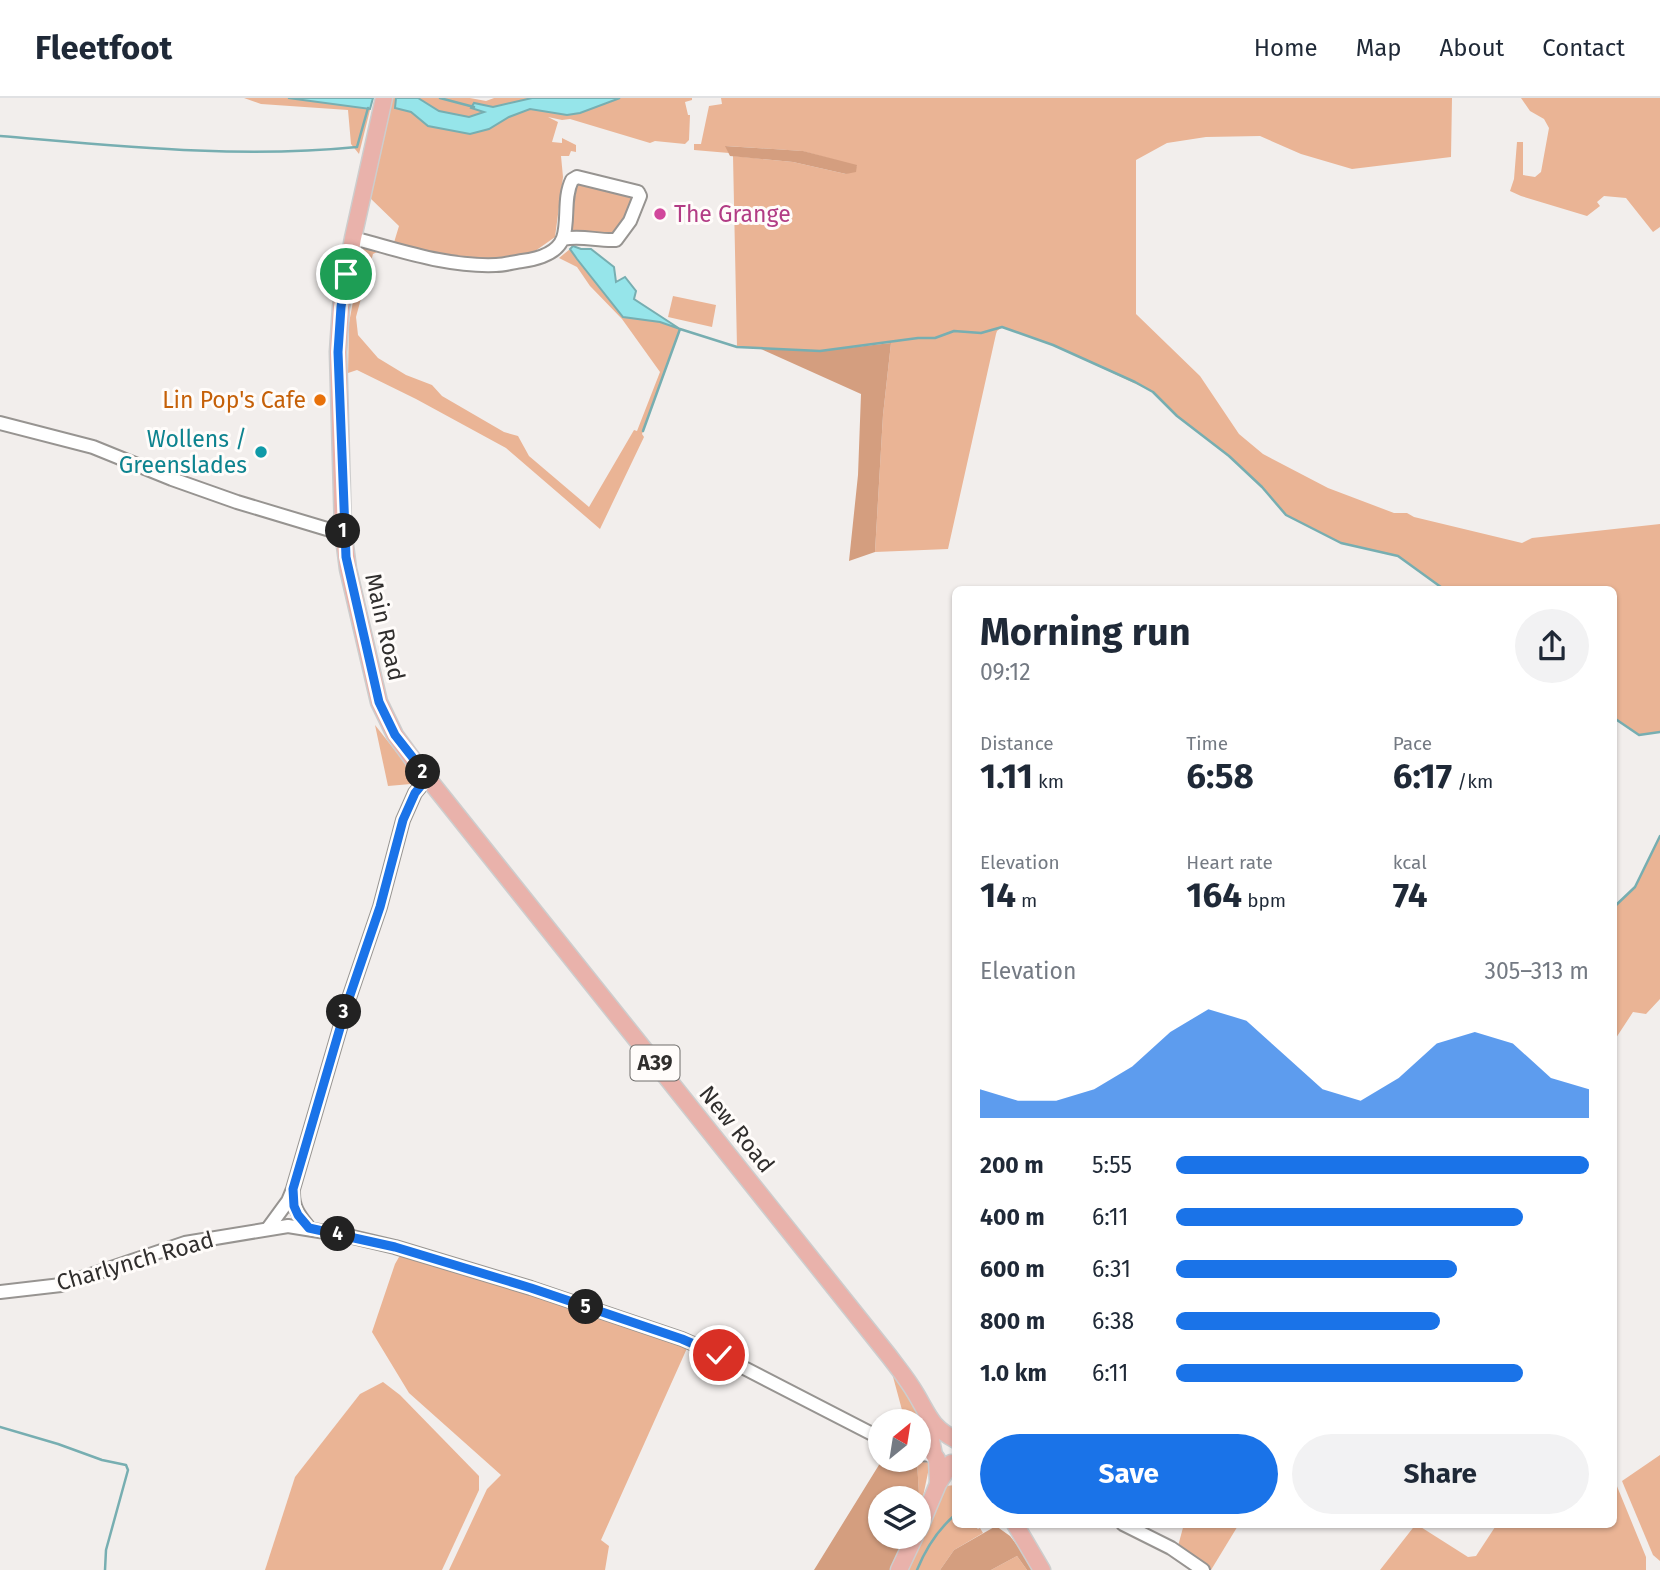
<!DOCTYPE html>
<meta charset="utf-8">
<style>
body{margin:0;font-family:"Fira Sans",sans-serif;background:#f2f2f3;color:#1f2937;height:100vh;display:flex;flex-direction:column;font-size:26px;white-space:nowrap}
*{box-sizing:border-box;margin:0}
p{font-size:23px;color:#747a83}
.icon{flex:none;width:38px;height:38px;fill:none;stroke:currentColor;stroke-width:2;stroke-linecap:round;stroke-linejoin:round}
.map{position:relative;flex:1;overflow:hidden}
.panel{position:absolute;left:952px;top:488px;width:665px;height:942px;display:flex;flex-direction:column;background:#fff;border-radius:10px;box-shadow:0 2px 5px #0004}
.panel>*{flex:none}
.needle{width:46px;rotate:30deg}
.controls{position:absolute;left:868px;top:1311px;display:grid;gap:14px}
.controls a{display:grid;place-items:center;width:63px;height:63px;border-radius:50%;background:#fff;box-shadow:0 2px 5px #0004;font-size:35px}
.pin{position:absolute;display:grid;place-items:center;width:60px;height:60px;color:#fff;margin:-30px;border:4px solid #fff;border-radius:50%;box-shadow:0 2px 7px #0007}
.km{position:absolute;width:35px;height:35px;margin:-18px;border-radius:50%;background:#222;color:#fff;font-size:19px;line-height:35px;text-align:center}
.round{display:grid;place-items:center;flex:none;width:74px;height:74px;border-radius:37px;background:#f2f2f3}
.head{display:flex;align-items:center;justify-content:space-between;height:119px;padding:0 28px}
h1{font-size:38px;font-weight:700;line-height:52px}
.figures{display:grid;grid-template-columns:repeat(3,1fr);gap:10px;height:119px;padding:7px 28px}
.figures div{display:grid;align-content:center}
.figures b{font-size:35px;font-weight:700}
.figures small{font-size:19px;font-weight:400}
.figures p{font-size:19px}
.chart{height:196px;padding:14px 28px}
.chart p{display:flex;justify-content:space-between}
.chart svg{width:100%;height:126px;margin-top:7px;fill:#1a73e8;opacity:.7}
.cta{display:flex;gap:14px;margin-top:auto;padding:14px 28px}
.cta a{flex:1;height:80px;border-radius:42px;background:#1a73e8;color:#fff;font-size:28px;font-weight:700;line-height:80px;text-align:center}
.cta a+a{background:#f2f2f3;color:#1f2937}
ul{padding:0 28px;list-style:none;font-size:23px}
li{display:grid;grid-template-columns:112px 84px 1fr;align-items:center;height:52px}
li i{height:18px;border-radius:9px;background:#1a73e8}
header{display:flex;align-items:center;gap:42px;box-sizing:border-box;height:98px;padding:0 35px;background:#fff;border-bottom:2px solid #e0e1e3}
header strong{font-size:33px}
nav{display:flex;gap:38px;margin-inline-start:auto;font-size:24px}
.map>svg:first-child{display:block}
.green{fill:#eab495}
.forest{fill:#d49e7f}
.water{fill:#96e5ea;stroke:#77aeb1;stroke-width:2}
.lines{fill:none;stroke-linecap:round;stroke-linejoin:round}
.stream{stroke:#77aeb1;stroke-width:2.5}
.minor-casing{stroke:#979491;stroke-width:16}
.major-casing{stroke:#cdcdcd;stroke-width:19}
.minor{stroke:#fff;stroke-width:12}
.major{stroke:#e9b2ab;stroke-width:16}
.route-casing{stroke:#fff;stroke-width:14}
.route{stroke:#1a73e8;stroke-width:9}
.hotel-dot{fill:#d1479c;stroke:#fffcfa;stroke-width:2.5}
.food-dot{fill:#e8710a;stroke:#fffcfa;stroke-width:2.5}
.culture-dot{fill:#0f9aa8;stroke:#fffcfa;stroke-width:2.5}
.labels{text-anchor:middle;stroke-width:6;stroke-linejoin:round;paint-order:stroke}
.shield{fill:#fffcfa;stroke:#6e6c6a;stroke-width:2}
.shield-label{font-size:21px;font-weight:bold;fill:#302e2d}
.hotel-label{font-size:23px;fill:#b23c85;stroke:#fffcfa;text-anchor:start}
.food-label{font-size:23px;fill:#c56008;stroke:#fffcfa;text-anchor:end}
.culture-label{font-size:23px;fill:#0d838f;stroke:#fffcfa;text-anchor:end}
.street-label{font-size:23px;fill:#302e2d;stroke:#fffcfa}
</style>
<header>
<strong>Fleetfoot</strong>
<nav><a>Home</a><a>Map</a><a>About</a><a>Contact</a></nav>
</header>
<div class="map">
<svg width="1660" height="1472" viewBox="0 0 1660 1472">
<rect width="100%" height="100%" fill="#f2eeec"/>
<g class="green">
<polygon points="244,0 373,0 359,56 351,46 348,12 261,6"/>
<polygon points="391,0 470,0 486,3 494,0 692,0 692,2 685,4 688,17 690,17 689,42 685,46 655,43 650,45 570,21 562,22 548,19 558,24 552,44 562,45 562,40 576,47 576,54 571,53 569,58 561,58 563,79 555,139 521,163 496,170 392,151 399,128 369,99"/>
<polygon points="721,0 1452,0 1451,59 1352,71 1301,56 1260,38 1206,39 1167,45 1136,62 1136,216 1200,278 1239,336 1263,356 1328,390 1394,415 1407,415 1414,419 1522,445 1532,440 1660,426 1660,634 1639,637 1614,620 1614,492 1445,492 1398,458 1341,445 1286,417 1262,389 1229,358 1177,318 1153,294 1053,247 1002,229 997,233 996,236 948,451 875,454 883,317 891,245 820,253 737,249 733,58 793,64 846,76 857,68 802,53 726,48 729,55 694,52 694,46 701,46 709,8 722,6"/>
<polygon points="1521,0 1660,0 1660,129 1653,134 1626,100 1604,98 1597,104 1600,108 1587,118 1521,98 1510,93 1514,81 1517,44 1523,44 1523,77 1535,79 1541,74 1549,30 1544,21 1530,13"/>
<polygon points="576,83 632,98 622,130 608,141 567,132"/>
<polygon points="367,146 379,153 373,156 356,219 358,237 378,260 406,277 432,287 442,298 504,334 518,338 529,358 589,409 634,332 637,333 660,274 622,221 590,188 577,169 559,160 570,151 623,219 660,224 680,231 642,336 644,339 600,431 506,350 416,301 357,272 348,275 349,225 362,155 360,149"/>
<polygon points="673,198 716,207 712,229 668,219"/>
<polygon points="375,627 416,679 417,682 415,687 412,688 411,686 388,688"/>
<polygon points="1660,738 1660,901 1646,916 1633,914 1614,943 1614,809 1635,789"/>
<polygon points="406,1157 587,1213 688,1248 601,1442 609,1448 605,1472 449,1472 487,1391 501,1377 409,1295 372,1234 395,1166 399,1159"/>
<path d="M892,1275C912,1300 922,1320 925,1351H919V1323H905Z"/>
<polygon points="383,1284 400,1297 479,1378 479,1392 442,1472 265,1472 295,1379 360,1296"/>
<polygon points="1660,1357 1660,1463 1653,1457 1622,1383"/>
<polygon points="917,1363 930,1365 920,1413"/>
<polygon points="1614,1381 1646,1459 1646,1472 1380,1472 1416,1426 1468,1459 1476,1458 1497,1426 1614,1426"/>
<polygon points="955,1387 956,1426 972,1426 978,1431 980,1430 983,1435 954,1452 940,1472 908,1472 946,1388"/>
<polygon points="1184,1426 1239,1426 1211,1472 1178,1448"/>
<polygon points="1017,1458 1027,1472 991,1472"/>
</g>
<g class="forest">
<polygon points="725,48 803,53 857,67 856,74 846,76 793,64 730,58"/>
<polygon points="891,245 883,317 875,454 849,463 858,377 861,296 761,251 820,253"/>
<polygon points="882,1362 917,1363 920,1413 919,1416 919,1400 880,1400 880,1438 907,1439 890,1472 814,1472"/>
<polygon points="996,1428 1010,1438 1036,1472 1027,1472 1017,1458 991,1472 940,1472 954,1452"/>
</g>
<g class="water">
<polygon points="288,0 373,0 370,11"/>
<polygon points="396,0 418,0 439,13 469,19 484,14 471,10 474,5 493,9 532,0 620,0 580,15 567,17 530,11 509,19 489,31 470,36 428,28 411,14 395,10"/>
<polygon points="573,148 581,151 591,151 614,169 616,184 625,179 636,193 634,201 680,231 660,224 623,219 577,161 570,151"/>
</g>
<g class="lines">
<g class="stream">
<polyline points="440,0 474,9"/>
<path d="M0,38C119,48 238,61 357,49L368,10"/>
<polyline points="643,333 680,231 737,249 820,253 918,240 935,240 954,233 981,235 1002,229 1053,247 1135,284 1153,294 1177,318 1229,358 1262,389 1286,417 1341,445 1398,458 1445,492"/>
<polyline points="1614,620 1639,637 1660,634"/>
<polyline points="1614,809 1635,789 1660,738"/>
<polyline points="0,1329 58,1346 102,1362 126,1367 128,1372 106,1452 105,1472"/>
<path d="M917,1472C926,1450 937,1432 956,1416"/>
</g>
<g class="minor-casing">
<g id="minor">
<path d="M353,140C400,152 446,169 496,167C505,167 514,164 522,163C537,161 557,156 563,140C569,123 563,100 572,82L577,79L638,94L640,98L630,123L616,142C597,143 581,137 563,141"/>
<polyline points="0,325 93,349 172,381 237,404 327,431 343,432"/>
<path d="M293,1095C293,1111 300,1118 309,1130"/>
<polyline points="269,1129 288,1103 293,1091 347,906 380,809 403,722 415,695 428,679"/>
<polyline points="0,1194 61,1187 185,1145 288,1128 344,1137 395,1149 531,1190 682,1241 719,1257 880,1340"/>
<polyline points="919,1356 934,1357"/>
<polyline points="1123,1426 1171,1450 1203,1472"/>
</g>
</g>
<g class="major-casing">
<g id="major">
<path d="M384,0L353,140L341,209L338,254L343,432L348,471L379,604L395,637L414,663L889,1258C898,1270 908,1282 916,1296C929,1318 931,1329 956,1342"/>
<polyline points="927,1321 934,1357 937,1361 938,1384"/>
<polyline points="1015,1426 1042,1472"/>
<polyline points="919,1431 938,1386 951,1365"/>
<polyline points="899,1472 915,1438"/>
</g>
</g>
<use href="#minor" class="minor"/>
<use href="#major" class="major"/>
</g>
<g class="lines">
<g class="route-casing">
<polyline id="route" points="346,176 341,209 338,254 346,459 379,604 395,637 428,679 415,695 403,722 380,809 347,906 293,1091 294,1108 298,1117 309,1130 395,1149 531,1190 682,1241 719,1257"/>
</g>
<use href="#route" class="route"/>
</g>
<circle class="hotel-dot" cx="660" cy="116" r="7"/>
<circle class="food-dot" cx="320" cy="302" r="7"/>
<circle class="culture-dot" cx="261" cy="354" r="7"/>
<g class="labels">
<rect class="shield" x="630.5" y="947.5" width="49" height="35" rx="5"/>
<g class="shield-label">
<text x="655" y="972">A39</text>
</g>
<g class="hotel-label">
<text x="674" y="124">The Grange</text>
</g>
<g class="food-label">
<text x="306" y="310">Lin Pop's Cafe</text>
</g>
<g class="culture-label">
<text x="247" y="349">Wollens /<tspan x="247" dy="26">Greenslades</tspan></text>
</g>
<g class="street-label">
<text transform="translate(385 529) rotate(77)" y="8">Main Road</text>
<text transform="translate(737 1031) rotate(51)" y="8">New Road</text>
<text transform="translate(135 1163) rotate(-16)" y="8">Charlynch Road</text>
</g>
</g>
</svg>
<div class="controls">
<a><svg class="needle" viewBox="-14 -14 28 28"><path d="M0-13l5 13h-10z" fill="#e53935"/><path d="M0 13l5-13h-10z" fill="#747a83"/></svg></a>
<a><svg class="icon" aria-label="layers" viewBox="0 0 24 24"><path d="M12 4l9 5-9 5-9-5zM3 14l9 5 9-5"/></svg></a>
</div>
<div class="pin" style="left:346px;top:176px;background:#1e9e55"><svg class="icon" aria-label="arrive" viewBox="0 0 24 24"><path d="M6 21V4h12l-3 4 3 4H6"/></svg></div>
<div class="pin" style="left:719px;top:1257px;background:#d93025"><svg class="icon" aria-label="check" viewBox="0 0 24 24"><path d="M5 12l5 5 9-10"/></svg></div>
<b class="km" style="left:343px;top:433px">1</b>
<b class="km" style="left:423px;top:674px">2</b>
<b class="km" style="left:344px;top:914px">3</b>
<b class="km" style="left:338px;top:1136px">4</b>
<b class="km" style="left:586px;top:1209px">5</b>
<section class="panel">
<div class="head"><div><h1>Morning run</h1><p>09:12</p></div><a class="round"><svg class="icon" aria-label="share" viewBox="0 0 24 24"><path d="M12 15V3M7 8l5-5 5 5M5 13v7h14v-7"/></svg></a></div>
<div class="figures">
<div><p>Distance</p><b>1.11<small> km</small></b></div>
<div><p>Time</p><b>6:58</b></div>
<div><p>Pace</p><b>6:17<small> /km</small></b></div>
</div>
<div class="figures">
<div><p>Elevation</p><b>14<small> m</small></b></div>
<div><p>Heart rate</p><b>164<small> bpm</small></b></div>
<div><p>kcal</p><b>74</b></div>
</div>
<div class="chart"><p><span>Elevation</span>305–313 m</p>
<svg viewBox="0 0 160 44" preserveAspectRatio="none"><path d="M0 44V34L10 38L20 38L30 34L40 26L50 14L60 6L70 10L80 22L90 34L100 38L110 30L120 18L130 14L140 18L150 30L160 34V44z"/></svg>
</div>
<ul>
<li><b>200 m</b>5:55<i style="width:100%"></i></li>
<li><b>400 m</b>6:11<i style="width:84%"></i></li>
<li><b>600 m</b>6:31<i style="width:68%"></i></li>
<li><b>800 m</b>6:38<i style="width:64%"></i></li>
<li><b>1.0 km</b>6:11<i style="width:84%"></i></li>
</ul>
<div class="cta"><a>Save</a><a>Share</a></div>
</section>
</div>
